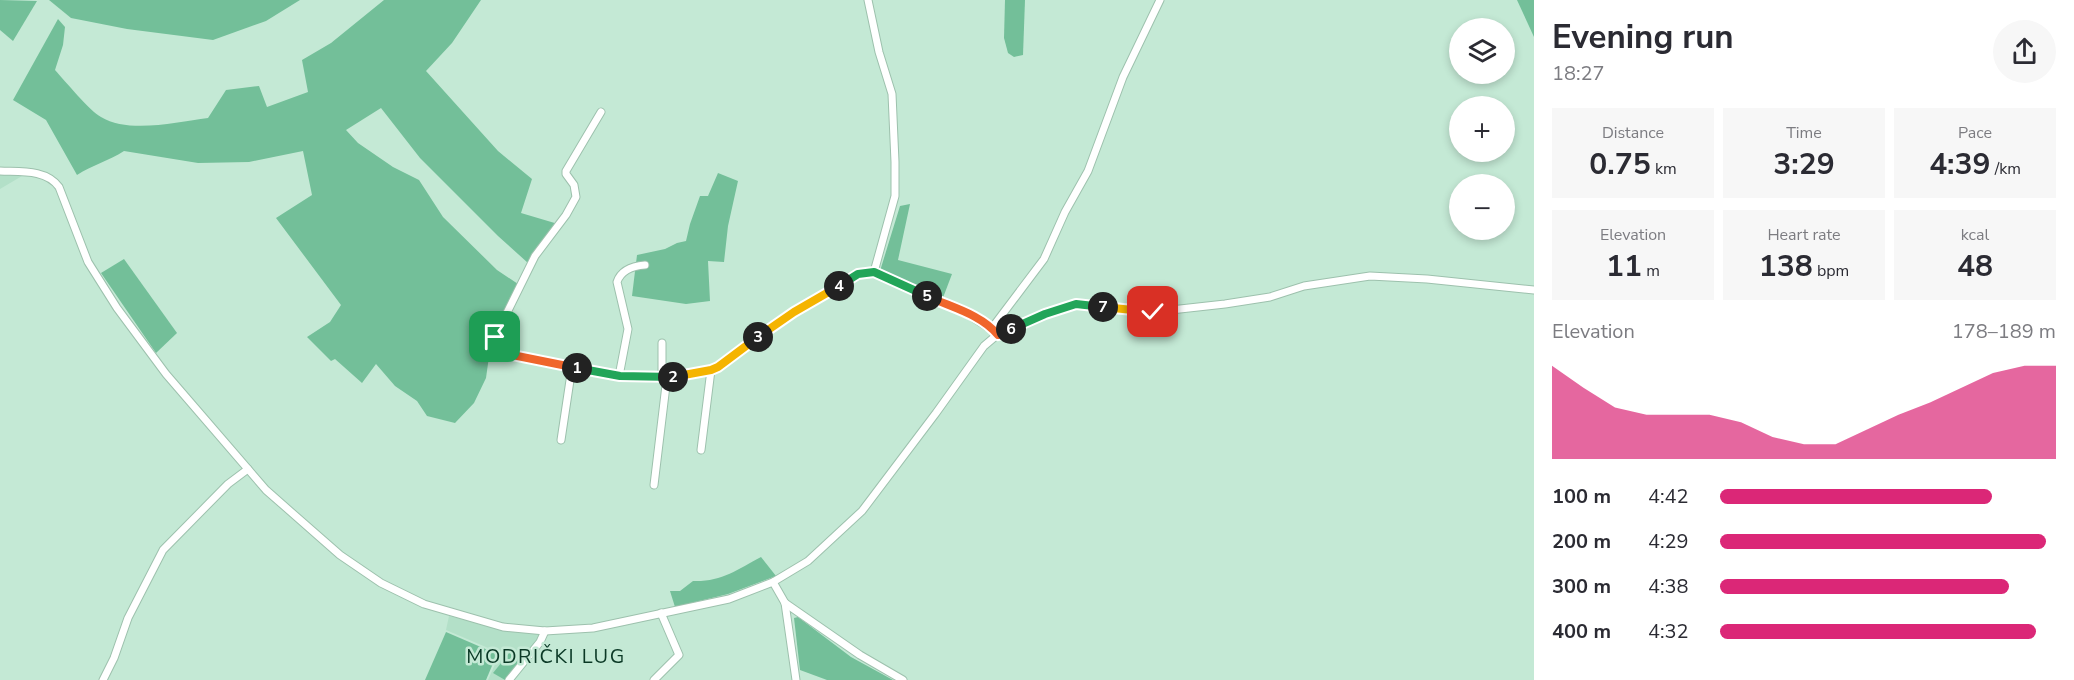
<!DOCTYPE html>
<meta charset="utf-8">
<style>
body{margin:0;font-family:"Nunito Sans",sans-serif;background:#f7f7f7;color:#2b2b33;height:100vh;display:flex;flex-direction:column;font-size:22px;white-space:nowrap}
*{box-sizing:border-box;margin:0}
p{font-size:20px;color:#7c7c81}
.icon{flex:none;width:33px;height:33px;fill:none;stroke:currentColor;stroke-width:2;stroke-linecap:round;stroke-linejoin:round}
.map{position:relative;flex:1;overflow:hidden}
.sheet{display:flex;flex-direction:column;background:#fff;width:540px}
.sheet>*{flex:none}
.tools{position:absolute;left:1449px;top:18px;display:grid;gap:12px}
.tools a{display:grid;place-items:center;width:66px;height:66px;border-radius:50%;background:#fff;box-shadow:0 3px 9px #0003;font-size:30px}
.pin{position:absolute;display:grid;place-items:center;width:51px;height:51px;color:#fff;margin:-26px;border-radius:12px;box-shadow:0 3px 9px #0006}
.km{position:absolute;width:30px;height:30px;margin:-15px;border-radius:50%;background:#222;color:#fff;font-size:16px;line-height:30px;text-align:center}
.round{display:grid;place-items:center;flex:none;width:63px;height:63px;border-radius:32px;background:#f7f7f7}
.overview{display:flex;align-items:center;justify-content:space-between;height:102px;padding:0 18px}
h1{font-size:33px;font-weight:700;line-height:45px}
.figures{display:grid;grid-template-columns:repeat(3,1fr);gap:9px;height:102px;padding:6px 18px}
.figures div{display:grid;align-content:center;border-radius:0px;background:#f7f7f7;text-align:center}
.figures b{font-size:30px;font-weight:700}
.figures small{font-size:16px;font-weight:400}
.figures p{font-size:16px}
.chart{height:168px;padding:12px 18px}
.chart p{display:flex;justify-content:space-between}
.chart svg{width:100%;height:108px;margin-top:6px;fill:#db2777;opacity:.7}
ul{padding:0 18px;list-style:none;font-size:20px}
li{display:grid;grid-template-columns:96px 72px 1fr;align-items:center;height:45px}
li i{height:15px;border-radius:8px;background:#db2777}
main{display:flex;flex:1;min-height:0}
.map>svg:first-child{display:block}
.built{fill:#b3e0c8}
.green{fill:#73bf99}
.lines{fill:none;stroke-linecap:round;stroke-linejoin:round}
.minor-casing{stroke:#9dc1ad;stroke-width:9}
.minor{stroke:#fff;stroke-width:7}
.split-1-casing{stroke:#fff;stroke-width:12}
.split-2-casing{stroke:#fff;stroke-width:12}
.split-3-casing{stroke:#fff;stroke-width:12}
.split-4-casing{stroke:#fff;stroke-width:12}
.split-5-casing{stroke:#fff;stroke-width:12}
.split-6-casing{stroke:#fff;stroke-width:12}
.split-7-casing{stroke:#fff;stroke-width:12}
.split-8-casing{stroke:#fff;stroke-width:12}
.split-1{stroke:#f0652b;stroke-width:8}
.split-2{stroke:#22a559;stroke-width:8}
.split-3{stroke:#f5b400;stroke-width:8}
.split-4{stroke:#f5b400;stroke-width:8}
.split-5{stroke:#22a559;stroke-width:8}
.split-6{stroke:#f0652b;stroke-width:8}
.split-7{stroke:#22a559;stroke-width:8}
.split-8{stroke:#f5b400;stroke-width:8}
.labels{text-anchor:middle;stroke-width:5;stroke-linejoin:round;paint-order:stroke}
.quarter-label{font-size:20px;letter-spacing:1.5px;fill:#0a3825;stroke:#c4e9d5}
</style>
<main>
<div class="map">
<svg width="1534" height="680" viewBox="0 0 1534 680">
<rect width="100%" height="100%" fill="#c4e9d5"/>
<g class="built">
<polygon points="0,174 22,176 0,189"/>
<polygon points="449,616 506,630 540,634 538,641 507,680 488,680 500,653 446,630"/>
</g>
<g class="green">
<polygon points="0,0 37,1 13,41 0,30"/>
<polygon points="49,0 300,0 266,21 213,40 127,29 71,18"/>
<path d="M384,0H481L452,43L426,71L498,151L532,179L521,213L558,224L541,242L528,263L498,236L420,158L381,108L346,130L358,143L393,167L419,180L443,217L497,270L518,284L492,335L486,378L474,403L455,423L427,416L417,401L395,386L376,364L362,383L335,359L331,361L307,337L330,322L341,305L276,218L312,195L303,151L249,162L198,163L124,151C109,161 92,165 77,175L46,120L13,100L58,19L65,27L63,45L55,70C65,81 90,111 101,117C129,134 177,122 208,118L226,90L259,86L267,107L308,92L302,60L331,43Z"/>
<polygon points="1005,0 1025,0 1023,55 1014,57 1008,53 1004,38"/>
<polygon points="1517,0 1534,0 1534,37"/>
<polygon points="718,173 738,181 728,226 724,262 708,261 710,301 686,304 632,296 637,255 665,249 677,243 686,241 690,224 700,196 708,196"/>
<polygon points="910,204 898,260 952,274 941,303 880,271 900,206"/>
<polygon points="124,259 177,333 156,353 101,273"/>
<path d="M761,557L776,576L728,594L675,607L670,591H680L693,581C721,582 737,570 761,557Z"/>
<polygon points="798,617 851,657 893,680 827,680 800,670 794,618"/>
<polygon points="446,632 497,654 486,680 425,680"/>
<polygon points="510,652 521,660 505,680 493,673"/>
</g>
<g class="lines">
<g class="minor-casing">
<g id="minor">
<path d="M601,112L566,171V174L574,185L576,197L566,215L535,256L495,337L496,348L502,353L513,356C572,367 661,392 718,367L794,312L858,274L874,272L895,196V162L892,94L879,52L868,0"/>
<path d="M0,171C20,172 46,169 59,187L88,262L117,308L166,374L266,490L340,555L381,583L424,604L503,627L545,631L593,628L729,599L773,582L808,561L862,511L936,413L984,346L997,335L1045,314L1076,304L1153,312L1225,304L1270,297L1304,286L1370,276L1427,279L1534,290"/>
<polyline points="874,272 969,315 994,331"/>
<polyline points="992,328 1044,259 1065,212 1088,171 1123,77 1160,0"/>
<path d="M619,376L628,329L617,282C621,270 633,266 645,265"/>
<polyline points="662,377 662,343"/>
<polyline points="561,440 572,367"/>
<polyline points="701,450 711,370"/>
<polyline points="654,485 667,377"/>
<polyline points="773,582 785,603 796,680"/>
<polyline points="785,603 860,655 903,680"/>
<polyline points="103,680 114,658 128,618 163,550 228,484 248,469"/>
<polyline points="509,680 540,642 545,631"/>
<polyline points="654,680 679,655 661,613"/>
</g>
</g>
<use href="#minor" class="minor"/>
</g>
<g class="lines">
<g class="split-1-casing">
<polyline id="split-1" points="495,337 496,348 502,353 577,368"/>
</g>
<g class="split-2-casing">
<polyline id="split-2" points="577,368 620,376 673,377"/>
</g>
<g class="split-3-casing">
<polyline id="split-3" points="673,377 711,370 718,367 758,337"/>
</g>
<g class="split-4-casing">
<polyline id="split-4" points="758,337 794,312 839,286"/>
</g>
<g class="split-5-casing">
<polyline id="split-5" points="839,286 858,274 874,272 927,296"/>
</g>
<g class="split-6-casing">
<path id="split-6" d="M927,296C950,307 981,314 998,335L1011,329"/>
</g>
<g class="split-7-casing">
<polyline id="split-7" points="1011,329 1045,314 1076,304 1103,307"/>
</g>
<g class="split-8-casing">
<polyline id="split-8" points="1103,307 1153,312"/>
</g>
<use href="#split-1" class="split-1"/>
<use href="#split-2" class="split-2"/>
<use href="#split-3" class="split-3"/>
<use href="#split-4" class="split-4"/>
<use href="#split-5" class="split-5"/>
<use href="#split-6" class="split-6"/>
<use href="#split-7" class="split-7"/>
<use href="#split-8" class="split-8"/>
</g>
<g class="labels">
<g class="quarter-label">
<text x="546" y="663">MODRIČKI LUG</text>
</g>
</g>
</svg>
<div class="tools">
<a><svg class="icon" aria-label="layers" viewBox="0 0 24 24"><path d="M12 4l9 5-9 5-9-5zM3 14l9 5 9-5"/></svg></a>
<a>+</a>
<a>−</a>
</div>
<div class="pin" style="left:495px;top:337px;background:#1e9e55"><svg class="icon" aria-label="arrive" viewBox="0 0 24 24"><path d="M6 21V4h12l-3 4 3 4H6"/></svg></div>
<div class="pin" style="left:1153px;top:312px;background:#d93025"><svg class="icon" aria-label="check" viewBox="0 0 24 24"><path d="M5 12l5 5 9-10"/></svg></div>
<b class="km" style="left:577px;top:368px">1</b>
<b class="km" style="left:673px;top:377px">2</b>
<b class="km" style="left:758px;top:337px">3</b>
<b class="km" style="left:839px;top:286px">4</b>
<b class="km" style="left:927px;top:296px">5</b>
<b class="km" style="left:1011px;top:329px">6</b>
<b class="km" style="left:1103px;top:307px">7</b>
</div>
<section class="sheet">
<div class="overview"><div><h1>Evening run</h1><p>18:27</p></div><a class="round"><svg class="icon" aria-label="share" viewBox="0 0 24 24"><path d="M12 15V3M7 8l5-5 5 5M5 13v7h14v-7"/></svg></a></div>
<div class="figures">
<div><p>Distance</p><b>0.75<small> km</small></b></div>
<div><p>Time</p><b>3:29</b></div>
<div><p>Pace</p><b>4:39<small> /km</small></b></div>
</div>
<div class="figures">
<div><p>Elevation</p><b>11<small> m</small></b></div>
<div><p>Heart rate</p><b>138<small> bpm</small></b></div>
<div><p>kcal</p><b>48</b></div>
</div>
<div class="chart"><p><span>Elevation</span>178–189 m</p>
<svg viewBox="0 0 160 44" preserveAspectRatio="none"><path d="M0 44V6L10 15L20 23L30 26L40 26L50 26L60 29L70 35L80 38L90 38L100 32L110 26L120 21L130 15L140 9L150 6L160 6V44z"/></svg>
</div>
<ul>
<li><b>100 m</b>4:42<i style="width:81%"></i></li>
<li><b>200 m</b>4:29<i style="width:97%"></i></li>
<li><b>300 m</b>4:38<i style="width:86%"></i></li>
<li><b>400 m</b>4:32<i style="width:94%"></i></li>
</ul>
</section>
</main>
